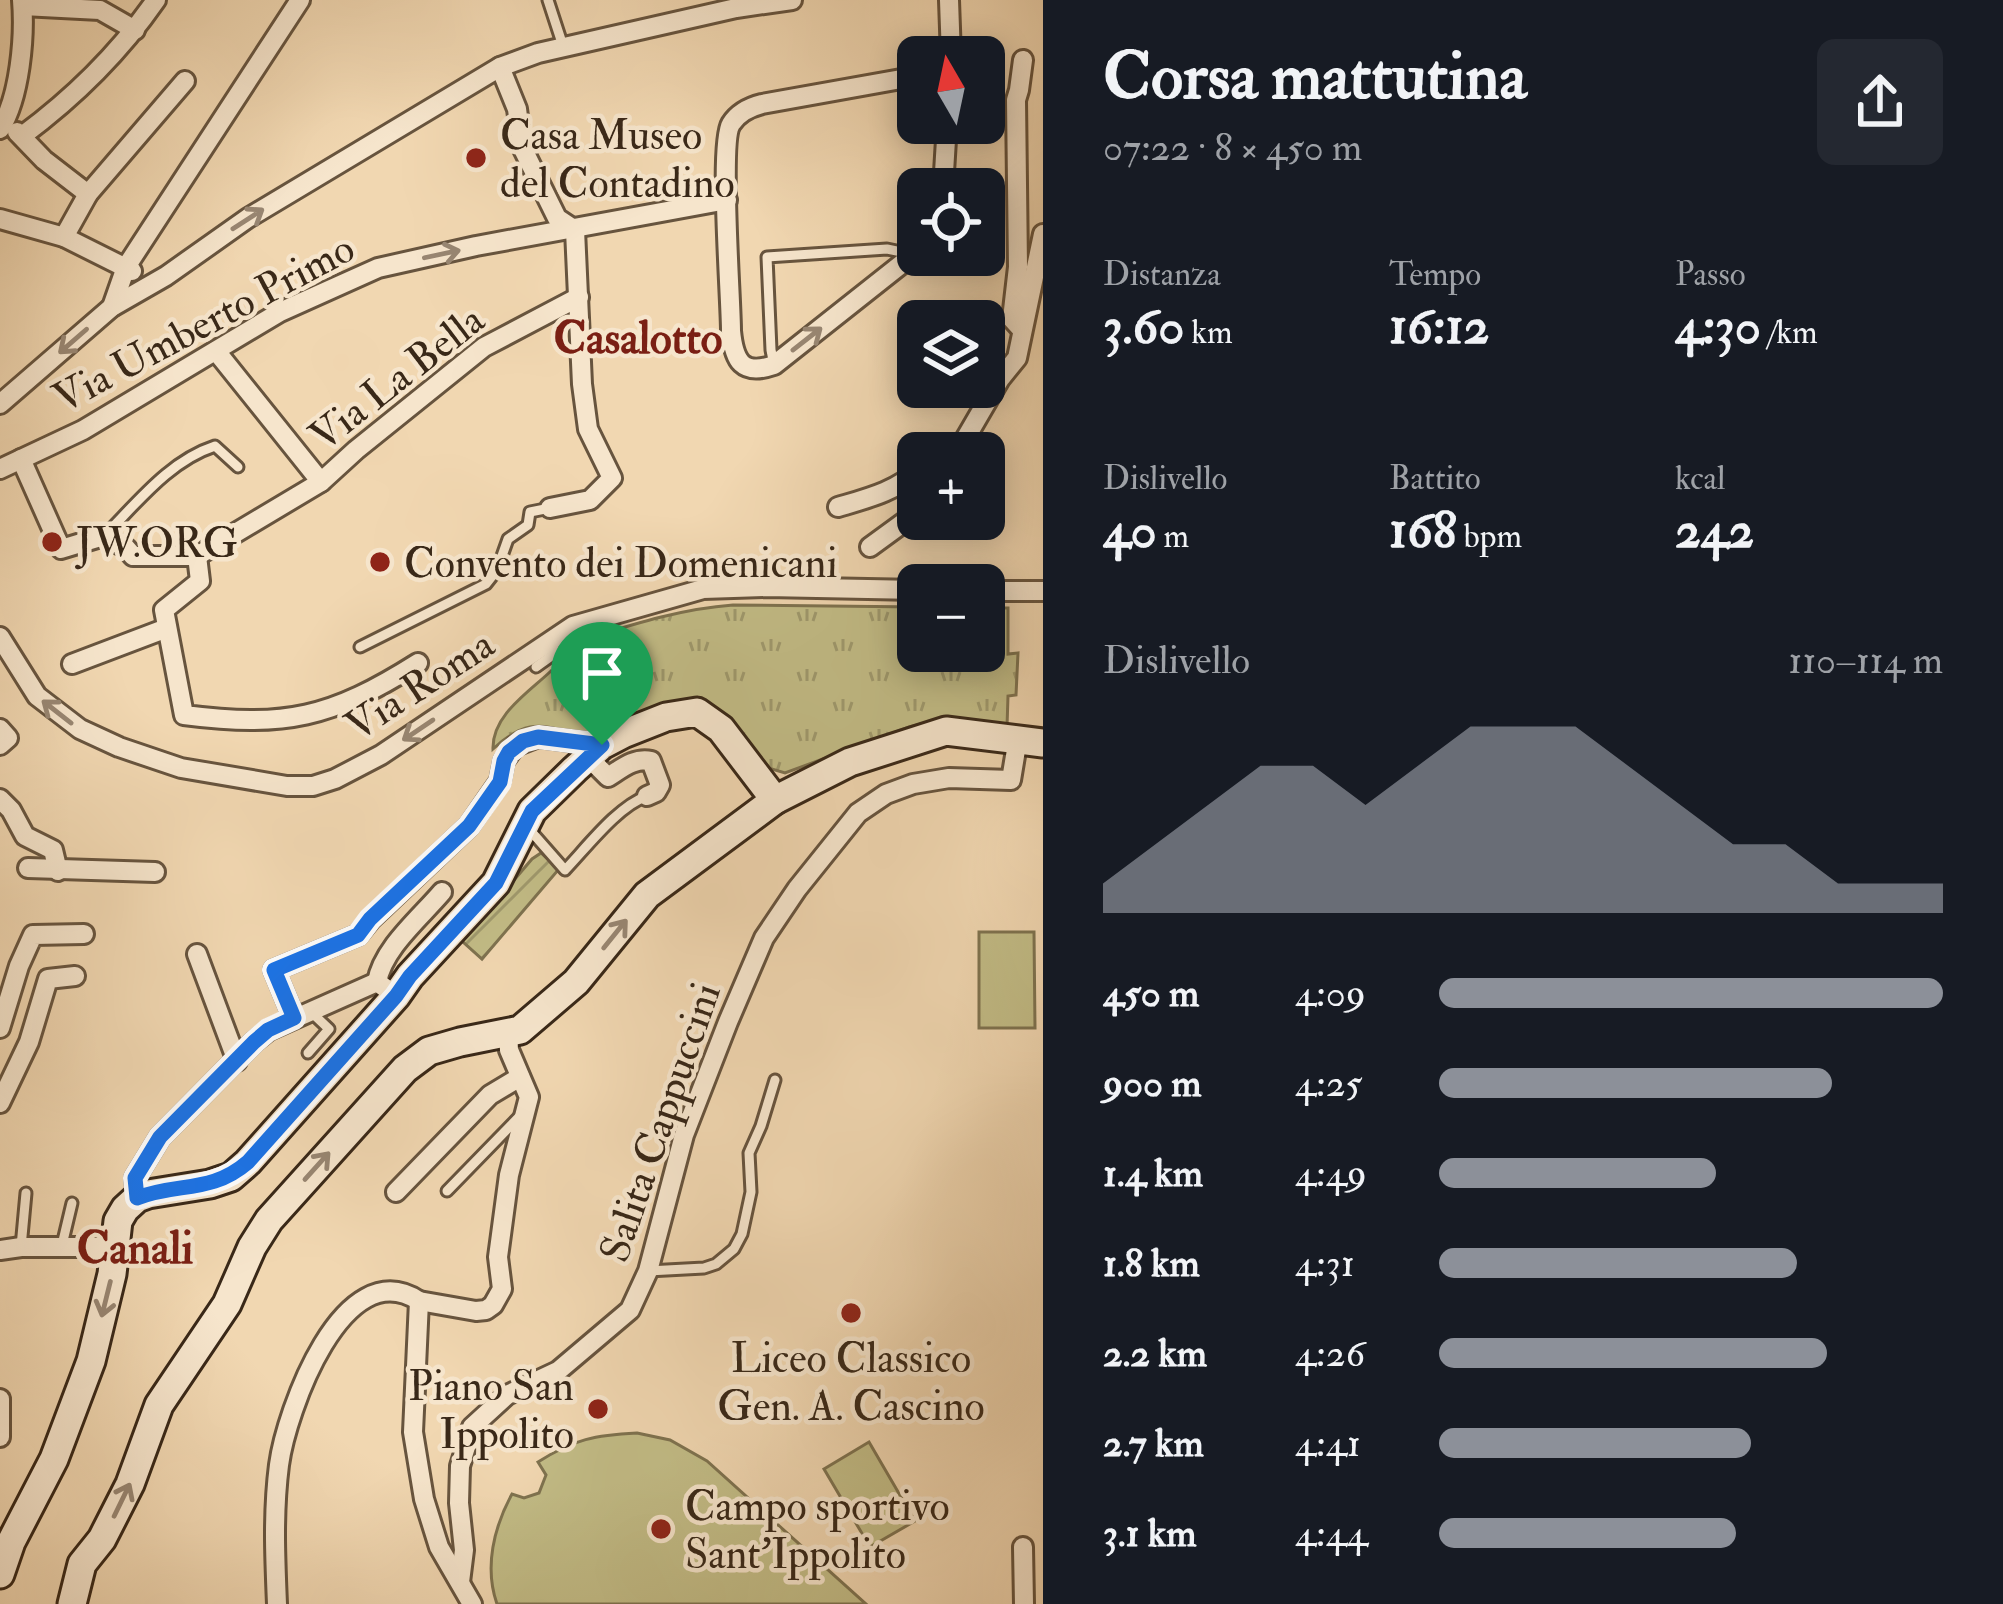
<!DOCTYPE html>
<html lang="it">
<meta charset="utf-8">
<style>
body{margin:0;font-family:"IM FELL Double Pica",serif;background:#242831;color:#f1f3f6;height:100vh;display:flex;flex-direction:column;font-size:45px;white-space:nowrap}
*{box-sizing:border-box;margin:0}
p{font-size:39px;color:#9ea1a6}
.icon{flex:none;width:66px;height:66px;fill:none;stroke:currentColor;stroke-width:2;stroke-linecap:round;stroke-linejoin:round}
.map{position:relative;flex:1;overflow:hidden}
.side{display:flex;flex-direction:column;background:#171b24;width:960px}
.side>*{flex:none}
.needle{width:78px;rotate:351deg}
.fabs{position:absolute;left:897px;top:36px;display:grid;gap:24px}
.fabs a{display:grid;place-items:center;width:108px;height:108px;border-radius:18px;background:#171b24;box-shadow:0 6px 30px #0003;font-size:60px}
.pin{position:absolute;display:grid;place-items:center;width:102px;height:102px;color:#fff;margin:-123px -51px;border-radius:50% 50% 50% 0;rotate:-45deg;box-shadow:0 0 12px #0007}
.pin .icon{rotate:45deg}
.round{display:grid;place-items:center;flex:none;width:126px;height:126px;border-radius:18px;background:#242831}
.head{display:flex;align-items:center;justify-content:space-between;height:204px;padding:0 60px}
h1{font-size:66px;font-weight:700;line-height:90px}
.metrics{display:grid;grid-template-columns:repeat(3,1fr);gap:18px;height:204px;padding:12px 60px}
.metrics div{display:grid;align-content:center}
.metrics b{font-size:51px;font-weight:700}
.metrics small{font-size:33px;font-weight:400}
.metrics p{font-size:33px}
.chart{height:336px;padding:24px 60px}
.chart p{display:flex;justify-content:space-between}
.chart svg{width:100%;height:216px;margin-top:12px;fill:#8c9099;opacity:.7}
ul{padding:0 60px;list-style:none;font-size:39px}
li{display:grid;grid-template-columns:192px 144px 1fr;align-items:center;height:90px}
li i{height:30px;border-radius:15px;background:#8c9099}
main{display:flex;flex:1;min-height:0}
.map>svg:first-child{display:block}
.grass{fill:#c2bc86;stroke:#7e724f;stroke-width:3}
.park{fill:url(#park-tufts);stroke:#7e724f;stroke-width:3}
.garden{fill:url(#garden-furrows);stroke:#7e724f;stroke-width:3}
.lines{fill:none;stroke-linecap:round;stroke-linejoin:round}
.service-casing{stroke:#67543e;stroke-width:15}
.minor-casing{stroke:#67543e;stroke-width:24}
.secondary-casing{stroke:#392818;stroke-width:33}
.service{stroke:#f6e5cc;stroke-width:9}
.minor{stroke:#f6e5cc;stroke-width:18}
.secondary{stroke:#f6e5cc;stroke-width:27}
.oneway{stroke:#988672}
.route-casing{stroke:#fff;stroke-width:24}
.route{stroke:#1a73e8;stroke-width:15}
.poi-dot{fill:#8f2418;stroke:#f6e5cc;stroke-width:4.5}
.labels{text-anchor:middle;stroke-width:9;stroke-linejoin:round;paint-order:stroke}
.poi-label{font-size:42px;fill:#392818;stroke:#f6e5cc;text-anchor:start}
.street-label{font-size:42px;fill:#392818;stroke:#f6e5cc}
.neighbourhood-label{font-size:45px;font-weight:bold;fill:#7a1f14;stroke:#f6e5cc}
</style>
<main>
<div class="map">
<svg width="1043" height="1604" viewBox="0 0 1043 1604">
<defs>
<pattern id="park-tufts" width="24" height="20" patternUnits="userSpaceOnUse" patternTransform="scale(3)"><rect width="24" height="20" fill="#c2bc86"/><path d="M3 7l-1-3M5 7V3M7 7l1-3M15 17l-1-3M17 17v-4M19 17l1-3" fill="none" stroke="#9f996d"/></pattern>
<pattern id="garden-furrows" width="10" height="10" patternUnits="userSpaceOnUse" patternTransform="scale(3)"><rect width="10" height="10" fill="#c2bc86"/><path d="M-1 1l2-2M0 10L10 0M9 11l2-2" fill="none" stroke="#9f996d"/></pattern>
</defs>
<rect width="100%" height="100%" fill="#f1d7b1"/>
<filter id="stains"><feTurbulence type="fractalNoise" baseFrequency=".00167" numOctaves="4"/><feColorMatrix values="0 0 0 0 .2 0 0 0 0 .09 0 0 0 0 .02 0 0 0 .5 -.17"/></filter>
<radialGradient id="worn" r=".72"><stop offset=".6" stop-color="#630" stop-opacity="0"/><stop offset="1" stop-color="#630" stop-opacity=".3"/></radialGradient>
<g class="grass">
<polygon points="1034,932 1035,1028 979,1028 979,932"/>
<path d="M637,1433L670,1440L707,1461L866,1604H497C484,1567 494,1527 512,1494L524,1498L539,1493L546,1475L538,1462C574,1439 596,1435 637,1433Z"/>
<polygon points="869,1442 915,1521 870,1547 824,1469"/>
</g>
<path class="park" d="M733,605L918,607V651H984V608H1008V654L1018,653L1016,695L1008,696L1007,727L948,717L909,727L785,773L765,767L723,713L702,701C669,711 634,726 600,732C553,741 542,704 493,749C492,715 529,692 551,671L565,681L586,675L576,642C628,626 678,609 733,605Z"/>
<polygon class="garden" points="541,853 559,869 482,959 462,941 532,859"/>
<g class="lines">
<g class="service-casing">
<g id="service">
<polyline points="548,0 563,46"/>
<polyline points="774,365 771,350 767,257 887,249 911,254"/>
<path d="M104,536C137,503 169,461 215,446L238,467"/>
<polyline points="360,647 486,584 497,570 508,539 528,525 530,512 550,508"/>
<polyline points="536,667 557,652 549,642"/>
<path d="M529,829L565,870C587,847 618,806 647,796"/>
<polyline points="308,1053 329,1029 310,1011"/>
<polyline points="447,1191 519,1117"/>
<polyline points="62,1245 72,1203"/>
<polyline points="21,1247 26,1193"/>
<polyline points="648,1271 704,1268 716,1264 734,1249 742,1234 751,1192 749,1153 761,1126 775,1080"/>
</g>
</g>
<g class="minor-casing">
<g id="minor">
<polyline points="949,0 951,57"/>
<polyline points="23,6 100,10 135,30"/>
<polyline points="500,67 517,109 522,147 557,218 575,230 582,384 588,429 612,478 590,500 550,508"/>
<path d="M918,76L762,104C750,107 738,113 731,124C719,143 731,298 731,331C734,361 742,376 774,365L918,251"/>
<path d="M0,129C20,97 25,37 22,0"/>
<polyline points="17,132 44,160 88,194"/>
<path d="M22,136C72,99 120,52 156,0"/>
<polyline points="943,189 947,123"/>
<polyline points="0,219 64,237 132,271"/>
<polyline points="64,237 88,194 185,81"/>
<polyline points="112,307 126,267 300,0"/>
<polyline points="1022,330 1012,319 1018,267 1016,100 1019,90 1023,60"/>
<polyline points="216,351 321,482"/>
<polyline points="0,404 112,307 166,276 248,218 500,67 538,53 736,8 792,0"/>
<polyline points="957,453 1000,379 1017,358 1043,234"/>
<polyline points="21,459 61,549 104,536 126,548 133,556 197,556"/>
<polyline points="0,469 83,430 280,312 378,268 476,246 727,200"/>
<path d="M838,507C865,499 898,491 918,470"/>
<polyline points="870,547 907,520 918,507"/>
<polyline points="197,556 321,482 356,450 484,347 579,297"/>
<path d="M197,556L200,581L164,610L184,715C285,728 331,718 418,663"/>
<polyline points="984,591 1043,591"/>
<polyline points="0,637 37,696 80,729 119,747 181,768 287,786 313,786 335,779 381,755 573,626 703,589 767,587 918,590"/>
<polyline points="72,664 167,628"/>
<polyline points="0,729 8,738 0,745"/>
<path d="M588,757L608,777C621,769 635,757 651,761L660,785L656,792L647,796"/>
<polyline points="0,799 11,810 25,836 53,850 58,871"/>
<polyline points="28,868 155,872"/>
<polyline points="197,954 237,1061"/>
<path d="M377,982C383,948 420,918 442,892"/>
<polyline points="294,1018 274,970 358,935 371,919 469,826 500,781 504,761 515,746 538,737 602,745"/>
<polyline points="0,1028 19,966 33,935 84,934"/>
<polyline points="0,1103 29,1042 48,979 75,976"/>
<polyline points="396,1192 490,1095 520,1077"/>
<polyline points="137,1198 135,1178 160,1137 254,1042 269,1030 377,982 396,996"/>
<polyline points="0,1250 21,1247 113,1247"/>
<polyline points="419,1301 476,1311 486,1310 493,1305 502,1289 498,1257 509,1175 529,1097 509,1050 508,1032"/>
<polyline points="0,1399 0,1437"/>
<polyline points="1023,1547 1024,1604"/>
<polyline points="460,1582 464,1550 459,1503 460,1466 472,1427 507,1395 558,1371 630,1310 648,1271 684,1135 728,1022 764,938 797,889 858,813 886,794 913,784 949,778 1011,780 1018,738"/>
<path d="M277,1604C275,1557 273,1512 279,1465C286,1412 343,1251 419,1301L413,1432L424,1499L439,1547L472,1604"/>
</g>
</g>
<g class="secondary-casing">
<g id="secondary">
<polyline points="0,1574 11,1542 54,1459 91,1361 112,1274 118,1221 125,1209 137,1198 148,1194 210,1184 231,1177 248,1162 396,996 410,976 496,883 532,811 575,769 602,745 623,734 666,717 697,712 721,729 775,800"/>
<polyline points="72,1604 82,1564 102,1539 130,1484 159,1405 227,1304 252,1247 269,1220 405,1069 429,1051 460,1042 520,1030 576,982 647,895 775,800 850,762 946,731 1043,743"/>
</g>
</g>
<use href="#service" class="service"/>
<use href="#minor" class="minor"/>
<use href="#secondary" class="secondary"/>
</g>
<defs><path id="oneway-shaft" d="M-6 0H5M1.5-3L5.5 0L1.5 3" fill="none" stroke-width="1.6" stroke-linecap="round" stroke-linejoin="round" transform="scale(3)"/></defs>
<g class="oneway">
<use href="#oneway-shaft" transform="translate(248 219) rotate(-33)"/>
<use href="#oneway-shaft" transform="translate(442 254) rotate(-12)"/>
<use href="#oneway-shaft" transform="translate(807 339) rotate(-38)"/>
<use href="#oneway-shaft" transform="translate(73 341) rotate(139)"/>
<use href="#oneway-shaft" transform="translate(57 712) rotate(-142)"/>
<use href="#oneway-shaft" transform="translate(418 730) rotate(146)"/>
<use href="#oneway-shaft" transform="translate(615 934) rotate(-51)"/>
<use href="#oneway-shaft" transform="translate(317 1166) rotate(-48)"/>
<use href="#oneway-shaft" transform="translate(106 1299) rotate(104)"/>
<use href="#oneway-shaft" transform="translate(122 1500) rotate(-64)"/>
</g>
<g class="lines">
<g class="route-casing">
<path id="route" d="M538,737L602,745L532,811L496,883L410,976L396,996L248,1162C211,1194 178,1182 137,1198L135,1178L160,1137L254,1042L268,1030L294,1018L274,970L358,935L370,919L469,826L500,782L504,761L509,752L523,741Z"/>
</g>
<use href="#route" class="route"/>
</g>
<g class="poi-dot">
<circle cx="476" cy="158" r="12"/>
<circle cx="52" cy="542" r="12"/>
<circle cx="380" cy="562" r="12"/>
<circle cx="851" cy="1313" r="12"/>
<circle cx="598" cy="1409" r="12"/>
<circle cx="661" cy="1529" r="12"/>
</g>
<g class="labels">
<g class="poi-label">
<text x="500" y="149">Casa Museo<tspan x="500" dy="48">del Contadino</tspan></text>
<text x="76" y="557">JW.ORG</text>
<text x="404" y="577">Convento dei Domenicani</text>
<text x="851" y="1372" text-anchor="middle">Liceo Classico<tspan x="851" dy="48">Gen. A. Cascino</tspan></text>
<text x="574" y="1400" text-anchor="end">Piano San<tspan x="574" dy="48">Ippolito</tspan></text>
<text x="685" y="1520">Campo sportivo<tspan x="685" dy="48">Sant'Ippolito</tspan></text>
</g>
<g class="street-label">
<text transform="translate(203 322) rotate(-28)" y="15">Via Umberto Primo</text>
<text transform="translate(396 377) rotate(-38)" y="15">Via La Bella</text>
<text transform="translate(419 684) rotate(-33)" y="15">Via Roma</text>
<text transform="translate(659 1122) rotate(-71)" y="15">Salita Cappuccini</text>
</g>
<g class="neighbourhood-label">
<text x="638" y="353">Casalotto</text>
<text x="135" y="1263">Canali</text>
</g>
</g>
<rect width="100%" height="100%" filter="url(#stains)"/>
<rect width="100%" height="100%" fill="url(#worn)"/>
</svg>
<div class="fabs">
<a><svg class="needle" viewBox="-14 -14 28 28"><path d="M0-13l5 13h-10z" fill="#e53935"/><path d="M0 13l5-13h-10z" fill="#9ea1a6"/></svg></a>
<a><svg class="icon" aria-label="locate" viewBox="0 0 24 24"><circle cx="12" cy="12" r="6"/><path d="M12 2v4M12 18v4M2 12h4M18 12h4"/></svg></a>
<a><svg class="icon" aria-label="layers" viewBox="0 0 24 24"><path d="M12 4l9 5-9 5-9-5zM3 14l9 5 9-5"/></svg></a>
<a>+</a>
<a>−</a>
</div>
<div class="pin" style="left:602px;top:745px;background:#1e9e55"><svg class="icon" aria-label="arrive" viewBox="0 0 24 24"><path d="M6 21V4h12l-3 4 3 4H6"/></svg></div>
</div>
<section class="side">
<div class="head"><div><h1>Corsa mattutina</h1><p>07:22 · 8 × 450 m</p></div><a class="round"><svg class="icon" aria-label="share" viewBox="0 0 24 24"><path d="M12 15V3M7 8l5-5 5 5M5 13v7h14v-7"/></svg></a></div>
<div class="metrics">
<div><p>Distanza</p><b>3.60<small> km</small></b></div>
<div><p>Tempo</p><b>16:12</b></div>
<div><p>Passo</p><b>4:30<small> /km</small></b></div>
</div>
<div class="metrics">
<div><p>Dislivello</p><b>40<small> m</small></b></div>
<div><p>Battito</p><b>168<small> bpm</small></b></div>
<div><p>kcal</p><b>242</b></div>
</div>
<div class="chart"><p><span>Dislivello</span>110–114 m</p>
<svg viewBox="0 0 160 44" preserveAspectRatio="none"><path d="M0 44V38L10 30L20 22L30 14L40 14L50 22L60 14L70 6L80 6L90 6L100 14L110 22L120 30L130 30L140 38L150 38L160 38V44z"/></svg>
</div>
<ul>
<li><b>450 m</b>4:09<i style="width:100%"></i></li>
<li><b>900 m</b>4:25<i style="width:78%"></i></li>
<li><b>1.4 km</b>4:49<i style="width:55%"></i></li>
<li><b>1.8 km</b>4:31<i style="width:71%"></i></li>
<li><b>2.2 km</b>4:26<i style="width:77%"></i></li>
<li><b>2.7 km</b>4:41<i style="width:62%"></i></li>
<li><b>3.1 km</b>4:44<i style="width:59%"></i></li>
</ul>
</section>
</main>
